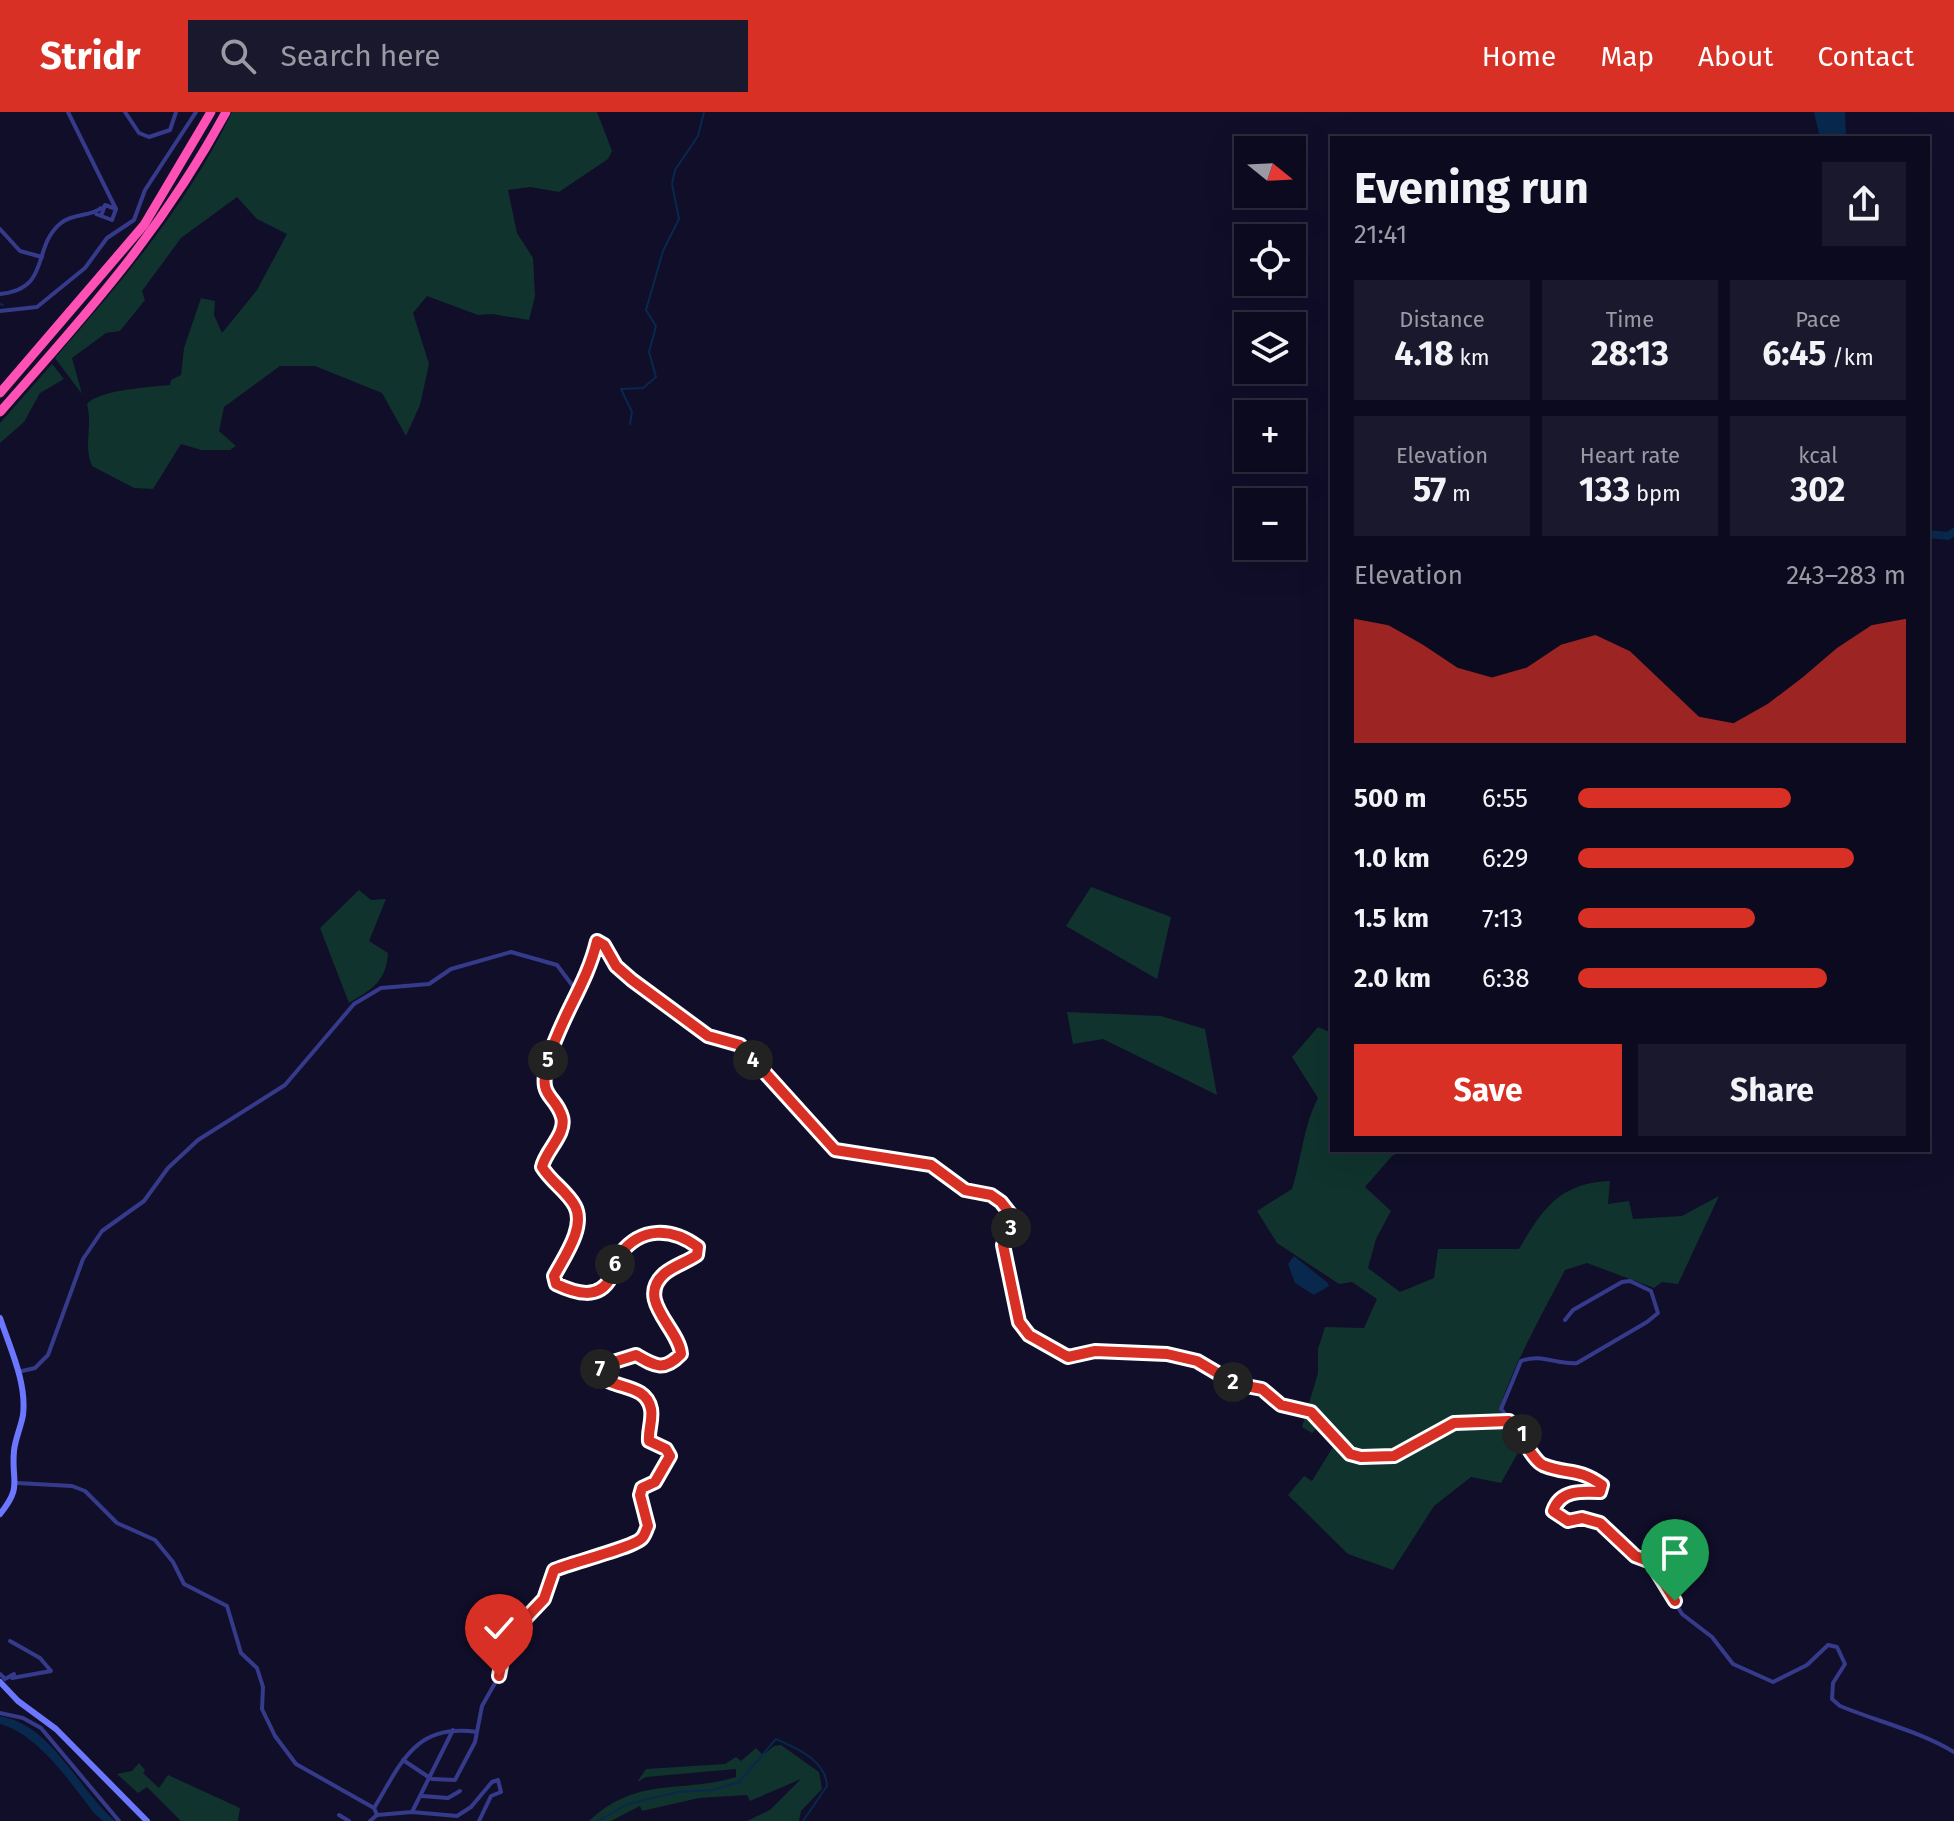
<!DOCTYPE html>
<meta charset="utf-8">
<style>
body{margin:0;font-family:"Fira Sans",sans-serif;background:#1a182c;color:#f1f3f6;height:100vh;display:flex;flex-direction:column;font-size:30px;white-space:nowrap}
*{box-sizing:border-box;margin:0}
p{font-size:26px;color:#9a9aa4}
.icon{flex:none;width:44px;height:44px;fill:none;stroke:currentColor;stroke-width:2;stroke-linecap:round;stroke-linejoin:round}
.map{position:relative;flex:1;overflow:hidden}
.drawer{position:absolute;left:1330px;top:24px;width:600px;height:1016px;display:flex;flex-direction:column;background:#0c0a1f;border-radius:0px;box-shadow:0 8px 32px #0002,0 0 0 2px #2c2b3d}
.drawer>*{flex:none}
.needle{width:52px;rotate:108deg}
.buttons{position:absolute;left:1234px;top:24px;display:grid;gap:16px}
.buttons a{display:grid;place-items:center;width:72px;height:72px;border-radius:0px;background:#0c0a1f;box-shadow:0 8px 32px #0002,0 0 0 2px #2c2b3d;font-size:40px}
.pin{position:absolute;display:grid;place-items:center;width:68px;height:68px;color:#fff;margin:-82px -34px;border-radius:50% 50% 50% 0;rotate:-45deg;box-shadow:0 0 8px #0007}
.pin .icon{rotate:45deg}
.km{position:absolute;width:40px;height:40px;margin:-20px;border-radius:50%;background:#222;color:#fff;font-size:22px;line-height:40px;text-align:center}
.round{display:grid;place-items:center;flex:none;width:84px;height:84px;border-radius:0px;background:#1a182c}
.head{display:flex;align-items:center;justify-content:space-between;height:136px;padding:0 24px}
h1{font-size:44px;font-weight:700;line-height:60px}
.metrics{display:grid;grid-template-columns:repeat(3,1fr);gap:12px;height:136px;padding:8px 24px}
.metrics div{display:grid;align-content:center;border-radius:0px;background:#1a182c;text-align:center}
.metrics b{font-size:34px;font-weight:700}
.metrics small{font-size:22px;font-weight:400}
.metrics p{font-size:22px}
.chart{height:224px;padding:16px 24px}
.chart p{display:flex;justify-content:space-between}
.chart svg{width:100%;height:144px;margin-top:8px;fill:#d93025;opacity:.7}
.action{display:flex;gap:16px;margin-top:auto;padding:16px 24px}
.action a{flex:1;height:92px;border-radius:0px;background:#d93025;color:#fff;font-size:32px;font-weight:700;line-height:92px;text-align:center}
.action a+a{background:#1a182c;color:#f1f3f6}
ul{padding:0 24px;list-style:none;font-size:26px}
li{display:grid;grid-template-columns:128px 96px 1fr;align-items:center;height:60px}
li i{height:20px;border-radius:10px;background:#d93025}
header{display:flex;align-items:center;gap:48px;box-sizing:border-box;height:112px;padding:0 40px;background:#d93025;color:#fff}
header strong{font-size:38px}
nav{display:flex;gap:44px;margin-inline-start:auto;font-size:28px}
.search{width:560px;height:72px;background:#1a182c;display:flex;align-items:center;gap:20px;box-sizing:border-box;padding:0 28px;border-radius:0px;color:#9a9aa4;font-size:30px}
.map>svg:first-child{display:block}
.green{fill:#10332e}
.water{fill:#08284d}
.lines{fill:none;stroke-linecap:round;stroke-linejoin:round}
.stream{stroke:#08284d;stroke-width:2}
.river{stroke:#08284d;stroke-width:8}
.street{stroke:#353a8b;stroke-width:4}
.secondary{stroke:#6c77ff;stroke-width:6}
.highway{stroke:#ff50b5;stroke-width:9}
.route-casing{stroke:#fff;stroke-width:16}
.route{stroke:#d93025;stroke-width:10}
</style>
<header>
<strong>Stridr</strong>
<div class="search"><svg class="icon" aria-label="search" viewBox="0 0 24 24"><circle cx="10" cy="10" r="6"/><path d="M15 15l6 6"/></svg>Search here</div>
<nav><a>Home</a><a>Map</a><a>About</a><a>Contact</a></nav>
</header>
<div class="map">
<svg width="1954" height="1709" viewBox="0 0 1954 1709">
<rect width="100%" height="100%" fill="#100e29"/>
<g class="green">
<path d="M232,0H597L612,39L608,47L559,80L530,75L508,78L517,121L533,146L535,184L529,208L492,202L478,203L427,184L413,201L429,252L420,293L406,324L382,281L315,254H280L224,295L219,319L236,334L230,338H201L181,332L153,377L134,376L92,354C83,332 93,317 87,292C98,278 151,275 170,273L171,268L181,263L184,236L201,186L215,189L214,203L222,221L257,178L287,122L257,107L237,85L181,126L142,179L145,188L120,219L106,221L72,246L82,282L55,246C122,169 188,92 232,0Z"/>
<polygon points="52,252 64,267 40,281 24,310 0,331 0,311"/>
<polygon points="1091,775 1171,805 1157,867 1066,814"/>
<path d="M359,778L371,788L386,787L369,829L388,841C386,870 372,877 349,891L320,816Z"/>
<polygon points="1067,900 1161,904 1205,917 1217,983 1103,927 1073,932"/>
<path d="M1318,915L1332,921V1038H1404L1392,1044L1365,1075L1391,1099L1376,1127L1368,1156L1400,1180L1434,1166L1438,1137H1519C1543,1096 1560,1071 1610,1069L1608,1092L1629,1089L1633,1107L1682,1104L1719,1084L1678,1172L1662,1170L1654,1176L1587,1151L1565,1158C1554,1180 1496,1284 1501,1301C1504,1311 1518,1321 1524,1330L1501,1371L1471,1365L1434,1394L1393,1458L1348,1442L1288,1383L1304,1364L1312,1369L1339,1325L1321,1313L1312,1321L1302,1315L1318,1261V1237L1325,1215L1364,1216L1377,1187L1352,1170L1339,1172L1277,1131L1257,1099L1292,1077C1302,1046 1303,1015 1318,986L1292,945Z"/>
<path d="M781,1633L819,1660L822,1677L801,1699L799,1709H747L770,1698L801,1667L750,1689L747,1683L699,1686L642,1699L640,1694L611,1709H589C638,1663 682,1682 736,1665V1657L646,1665L637,1670L646,1657L725,1652L736,1645L741,1649L756,1636L763,1643L774,1634Z"/>
<polygon points="139,1651 145,1658 143,1661 159,1676 168,1663 240,1696 238,1709 181,1709 147,1675 138,1681 117,1662 132,1659"/>
</g>
<g class="water">
<polygon points="1814,0 1845,0 1846,22 1820,26"/>
<polygon points="1294,1144 1328,1171 1329,1174 1314,1183 1295,1171 1288,1152"/>
<path d="M0,1604C52,1613 77,1676 115,1709H103L94,1701C70,1670 38,1622 0,1612Z"/>
</g>
<g class="lines">
<g class="stream">
<polyline points="0,192 3,193"/>
<polyline points="630,312 632,300 621,277 643,276 656,265 649,240 656,214 646,198 663,139 679,107 672,72 675,58 698,24 704,0"/>
<path d="M598,1709L628,1692L678,1680L713,1678L739,1670L776,1627C796,1636 826,1648 827,1674L803,1709"/>
</g>
<polyline class="river" points="1928,422 1948,424 1954,420"/>
<g class="street">
<polyline points="68,0 116,97"/>
<polyline points="125,0 139,21 149,25 170,18 176,0"/>
<polyline points="96,102 112,108 116,97 105,93 101,104"/>
<polyline points="0,117 20,139 42,145"/>
<path d="M0,182C52,177 31,135 61,111C73,101 90,105 101,96"/>
<polyline points="0,199 37,195 85,156 107,126 134,108 145,78 196,0"/>
<path d="M1565,1208L1573,1198L1622,1170L1630,1169L1651,1179L1658,1201L1647,1210L1577,1251C1556,1253 1542,1241 1521,1249L1501,1297L1522,1322L1533,1346L1543,1353L1582,1359L1602,1373L1604,1377C1585,1385 1562,1373 1553,1399L1568,1409L1592,1407L1617,1424L1635,1444L1651,1450L1682,1502L1712,1525L1733,1552L1773,1570L1807,1553L1828,1533L1837,1535L1845,1552L1833,1571L1832,1587L1840,1594C1879,1610 1919,1619 1954,1640"/>
<polyline points="18,1260 35,1256 48,1243 83,1147 102,1119 144,1089 168,1056 198,1028 285,973 354,892 381,876 429,872 451,857 511,840 557,853 578,881"/>
<polyline points="17,1371 72,1374 85,1379 117,1411 155,1428 173,1450 184,1472 227,1494 241,1541 257,1556 263,1575 262,1597 275,1624 296,1652 374,1696 377,1703"/>
<polyline points="10,1529 40,1546 51,1559 12,1566"/>
<polyline points="0,1562 5,1567 14,1562"/>
<polyline points="0,1601 23,1606 41,1616 119,1709"/>
<polyline points="403,1648 430,1666"/>
<path d="M432,1667L455,1668L475,1630L482,1594L499,1564L506,1527L544,1487L554,1458L642,1427L648,1414L640,1383L642,1376L655,1370L670,1344L666,1337L649,1329C648,1318 653,1308 651,1297C646,1271 614,1278 600,1263L601,1254L636,1243C655,1254 664,1260 681,1242C680,1216 635,1188 664,1162C673,1154 687,1150 697,1143L698,1135C671,1115 641,1115 620,1142C615,1148 614,1158 611,1165C599,1189 575,1181 556,1172L554,1164C564,1145 586,1115 575,1094C567,1079 551,1070 542,1055C545,1039 567,1022 562,1005C555,981 537,987 548,949C560,906 587,872 597,829L604,833L616,854L632,868L708,924L740,933L835,1038L931,1053L965,1078L991,1083L1001,1090L1012,1104L1013,1113L1003,1133L1019,1210L1029,1223L1068,1245L1095,1239L1167,1242L1197,1249L1236,1272L1262,1277L1290,1297L1311,1300L1350,1342L1361,1345L1394,1344L1454,1311L1509,1309"/>
<polyline points="422,1684 448,1686 460,1679"/>
<path d="M374,1696C402,1650 415,1611 477,1620"/>
<polyline points="412,1700 453,1618"/>
<polyline points="339,1703 349,1709"/>
<polyline points="377,1703 412,1700 457,1704 471,1695 492,1670 498,1668 501,1680 491,1684 479,1709"/>
<polyline points="370,1709 377,1703"/>
</g>
<g class="secondary">
<path d="M0,1206C10,1236 27,1271 23,1303C21,1315 15,1327 14,1339C11,1370 23,1374 0,1402"/>
<polyline points="0,1570 18,1589 56,1617 147,1709"/>
</g>
<g class="highway">
<polyline points="0,281 144,113 211,0"/>
<path d="M0,300C88,201 162,118 226,0"/>
</g>
</g>
<g class="lines">
<g class="route-casing">
<path id="route" d="M499,1564L506,1527L544,1487L554,1458C570,1451 635,1435 642,1426C645,1423 646,1418 648,1414L640,1383L642,1376L655,1370L670,1344L666,1337L649,1329C648,1318 653,1308 651,1297C646,1271 614,1278 600,1263L601,1254L636,1243C655,1254 664,1260 681,1242C679,1216 635,1188 664,1162C673,1154 687,1150 697,1143L698,1135C671,1115 641,1115 620,1142C615,1148 614,1158 611,1165C599,1189 575,1181 556,1172L554,1164C564,1145 586,1115 575,1094C567,1079 551,1070 542,1055C545,1039 567,1022 562,1005C555,981 537,987 548,949C560,906 587,872 597,829L604,833L616,854L632,868L708,924L740,933L835,1038L931,1053L965,1078L991,1083L1001,1090L1012,1104L1013,1113L1003,1133L1019,1210L1029,1223L1068,1245L1095,1239L1167,1242L1197,1249L1236,1272L1262,1277L1281,1293L1311,1300L1350,1342L1361,1345L1394,1344L1454,1311L1509,1309C1521,1321 1532,1348 1543,1353C1567,1363 1577,1355 1602,1373L1600,1380C1581,1379 1560,1378 1553,1399L1568,1409L1582,1406L1600,1411L1635,1444L1651,1450L1675,1489"/>
</g>
<use href="#route" class="route"/>
</g>
</svg>
<div class="buttons">
<a><svg class="needle" viewBox="-14 -14 28 28"><path d="M0-13l5 13h-10z" fill="#e53935"/><path d="M0 13l5-13h-10z" fill="#9a9aa4"/></svg></a>
<a><svg class="icon" aria-label="locate" viewBox="0 0 24 24"><circle cx="12" cy="12" r="6"/><path d="M12 2v4M12 18v4M2 12h4M18 12h4"/></svg></a>
<a><svg class="icon" aria-label="layers" viewBox="0 0 24 24"><path d="M12 4l9 5-9 5-9-5zM3 14l9 5 9-5"/></svg></a>
<a>+</a>
<a>−</a>
</div>
<div class="pin" style="left:1675px;top:1489px;background:#1e9e55"><svg class="icon" aria-label="arrive" viewBox="0 0 24 24"><path d="M6 21V4h12l-3 4 3 4H6"/></svg></div>
<div class="pin" style="left:499px;top:1564px;background:#d93025"><svg class="icon" aria-label="check" viewBox="0 0 24 24"><path d="M5 12l5 5 9-10"/></svg></div>
<b class="km" style="left:1522px;top:1322px">1</b>
<b class="km" style="left:1233px;top:1270px">2</b>
<b class="km" style="left:1011px;top:1116px">3</b>
<b class="km" style="left:753px;top:948px">4</b>
<b class="km" style="left:548px;top:948px">5</b>
<b class="km" style="left:615px;top:1152px">6</b>
<b class="km" style="left:600px;top:1257px">7</b>
<section class="drawer">
<div class="head"><div><h1>Evening run</h1><p>21:41</p></div><a class="round"><svg class="icon" aria-label="share" viewBox="0 0 24 24"><path d="M12 15V3M7 8l5-5 5 5M5 13v7h14v-7"/></svg></a></div>
<div class="metrics">
<div><p>Distance</p><b>4.18<small> km</small></b></div>
<div><p>Time</p><b>28:13</b></div>
<div><p>Pace</p><b>6:45<small> /km</small></b></div>
</div>
<div class="metrics">
<div><p>Elevation</p><b>57<small> m</small></b></div>
<div><p>Heart rate</p><b>133<small> bpm</small></b></div>
<div><p>kcal</p><b>302</b></div>
</div>
<div class="chart"><p><span>Elevation</span>243–283 m</p>
<svg viewBox="0 0 160 44" preserveAspectRatio="none"><path d="M0 44V6L10 8L20 14L30 21L40 24L50 21L60 14L70 11L80 16L90 26L100 36L110 38L120 32L130 24L140 15L150 8L160 6V44z"/></svg>
</div>
<ul>
<li><b>500 m</b>6:55<i style="width:65%"></i></li>
<li><b>1.0 km</b>6:29<i style="width:84%"></i></li>
<li><b>1.5 km</b>7:13<i style="width:54%"></i></li>
<li><b>2.0 km</b>6:38<i style="width:76%"></i></li>
</ul>
<div class="action"><a>Save</a><a>Share</a></div>
</section>
</div>
